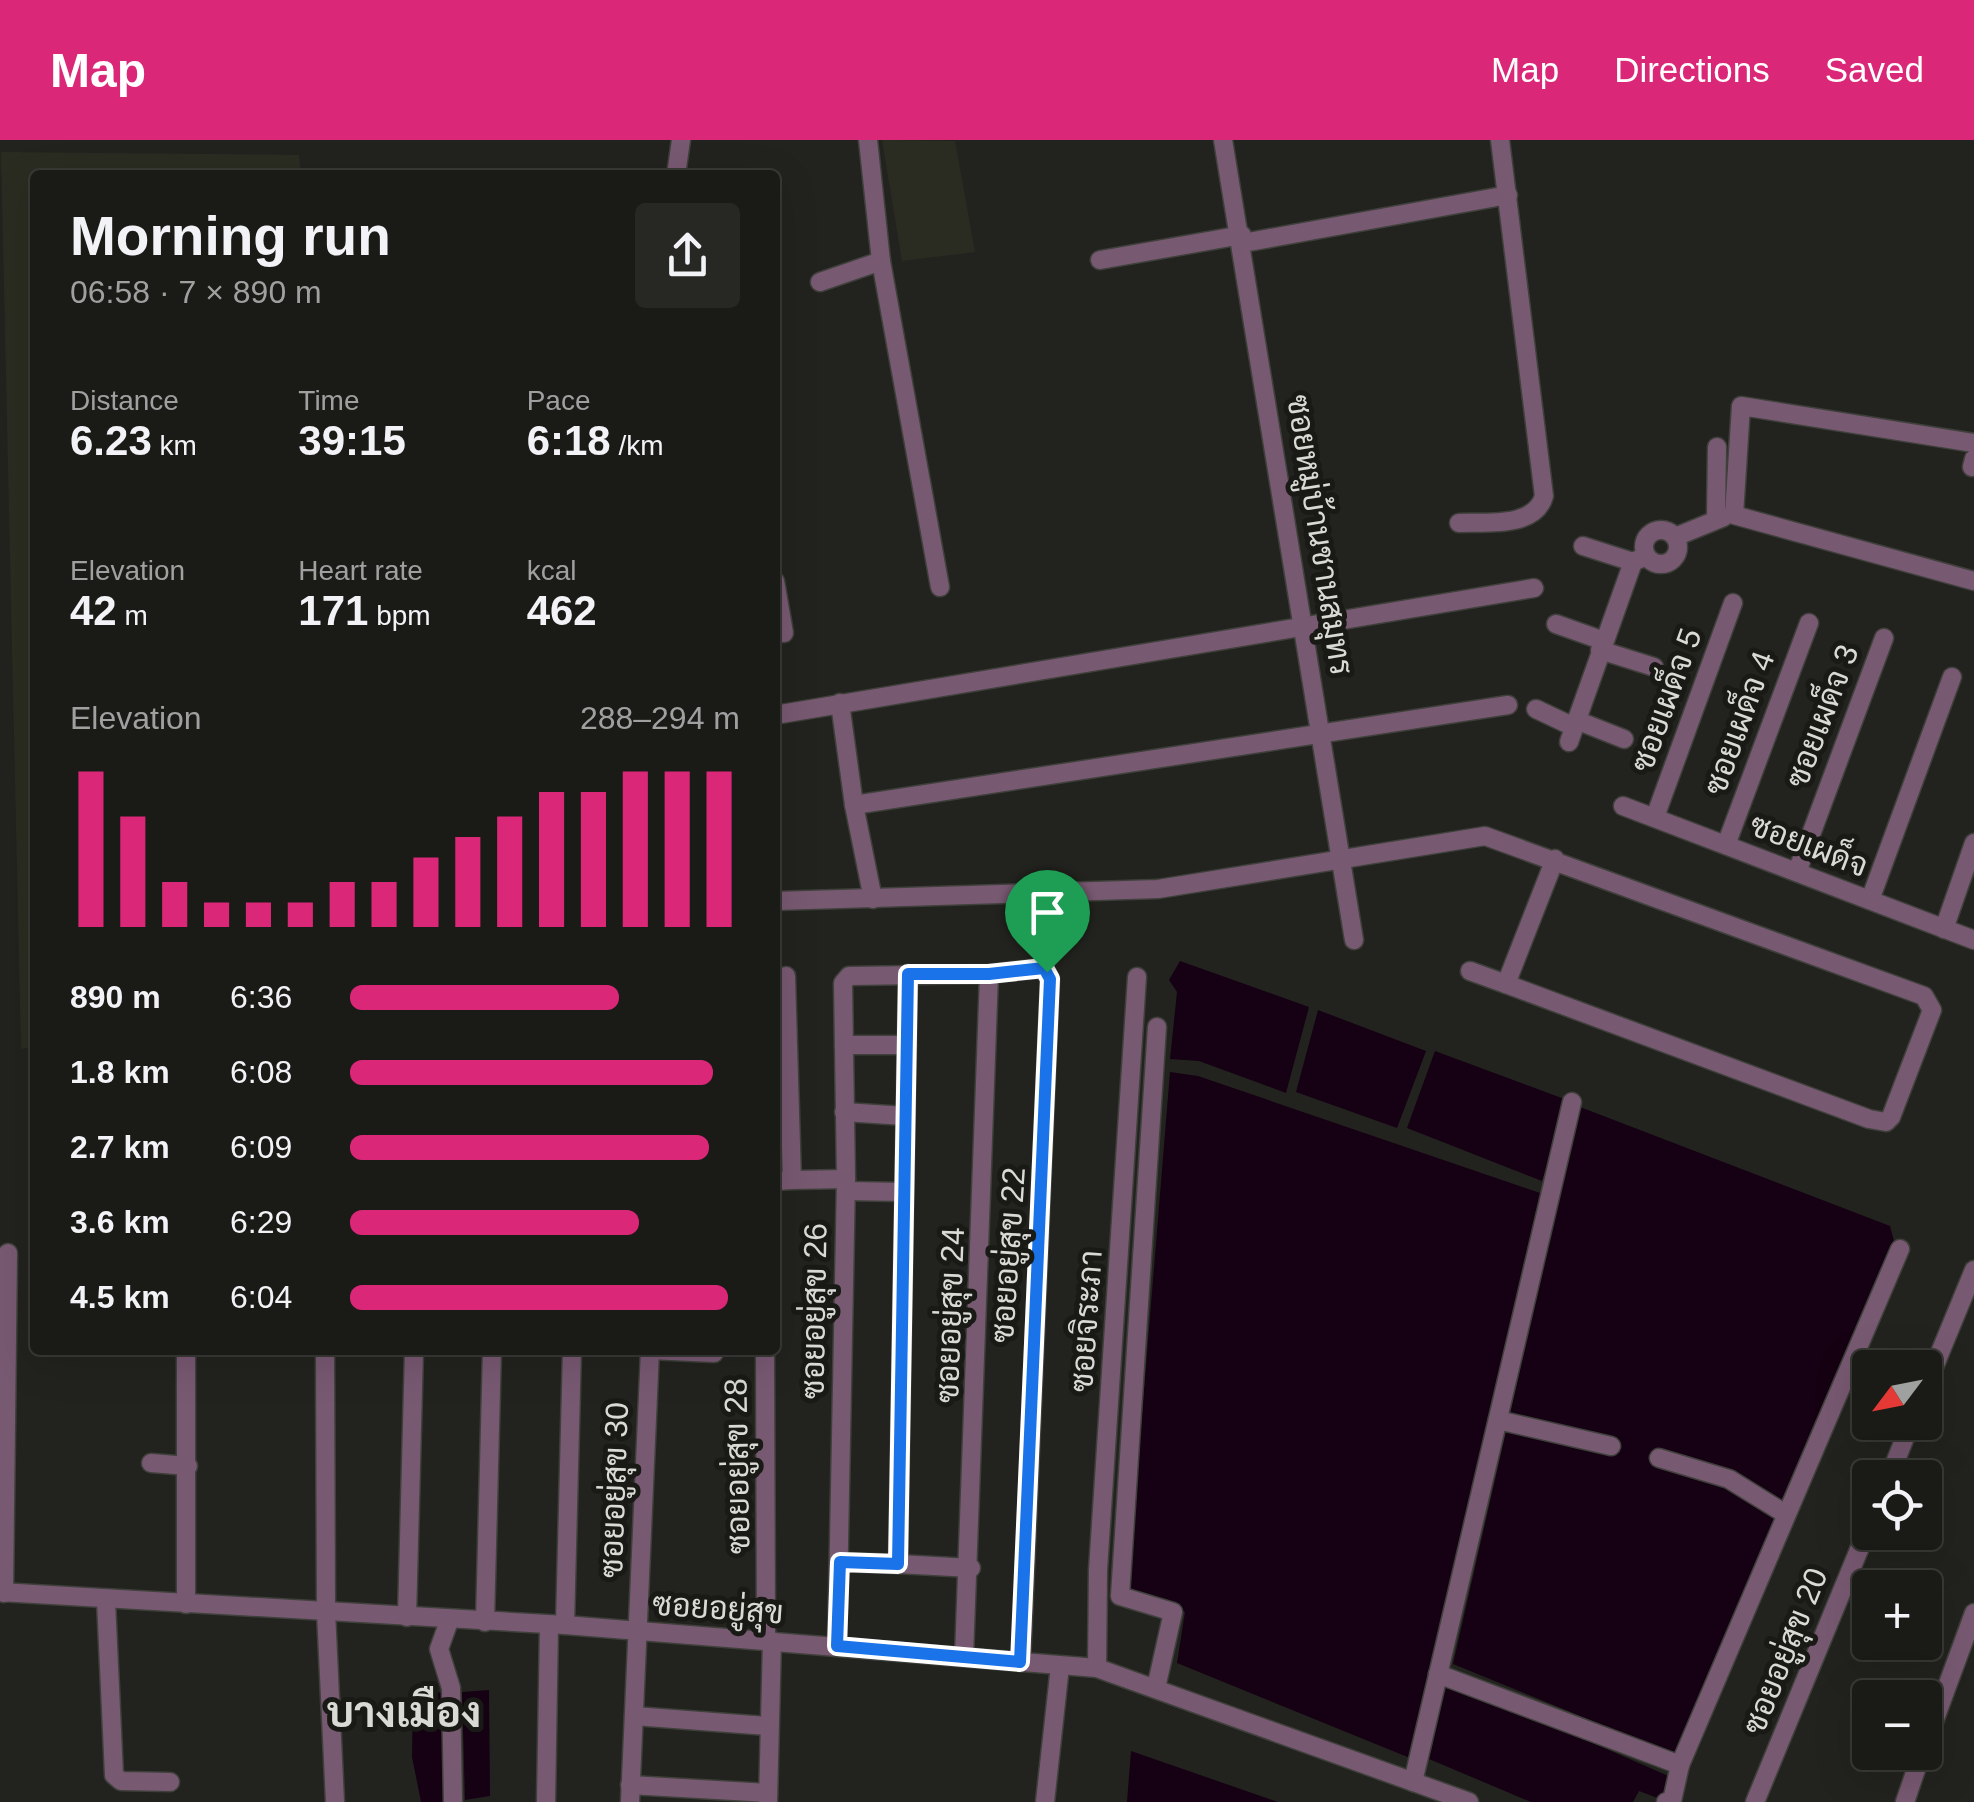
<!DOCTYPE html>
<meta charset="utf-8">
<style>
body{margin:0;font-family:Helvetica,Sarabun,sans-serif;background:#272723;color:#f1f3f6;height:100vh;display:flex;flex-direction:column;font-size:38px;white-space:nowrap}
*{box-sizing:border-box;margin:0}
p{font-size:32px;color:#9fa1a1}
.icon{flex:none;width:55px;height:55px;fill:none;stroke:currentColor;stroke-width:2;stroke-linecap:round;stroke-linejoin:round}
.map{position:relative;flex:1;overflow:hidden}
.drawer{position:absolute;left:30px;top:30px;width:750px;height:1185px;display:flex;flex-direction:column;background:#1a1a16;border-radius:10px;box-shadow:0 10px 40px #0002,0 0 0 2px #383835}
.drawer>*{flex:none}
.needle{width:65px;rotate:238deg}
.buttons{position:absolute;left:1852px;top:1210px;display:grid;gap:20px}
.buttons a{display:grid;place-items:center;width:90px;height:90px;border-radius:10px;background:#1a1a16;box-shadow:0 10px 40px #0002,0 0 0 2px #383835;font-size:50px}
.pin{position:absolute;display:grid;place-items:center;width:85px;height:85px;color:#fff;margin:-102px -42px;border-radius:50% 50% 50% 0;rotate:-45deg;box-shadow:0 0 10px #0007}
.pin .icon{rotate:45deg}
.round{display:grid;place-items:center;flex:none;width:105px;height:105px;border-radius:10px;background:#272723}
.overview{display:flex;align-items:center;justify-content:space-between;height:170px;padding:0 40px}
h1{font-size:55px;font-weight:800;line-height:75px}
.stats{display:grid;grid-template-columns:repeat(3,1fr);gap:15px;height:170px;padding:10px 40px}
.stats div{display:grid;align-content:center}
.stats b{font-size:42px;font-weight:800}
.stats small{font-size:28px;font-weight:400}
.stats p{font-size:28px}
.chart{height:280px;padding:20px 40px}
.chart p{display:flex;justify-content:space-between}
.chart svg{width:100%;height:180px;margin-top:10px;stroke:#db2777;stroke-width:6}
ul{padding:0 40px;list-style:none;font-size:32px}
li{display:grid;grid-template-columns:160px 120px 1fr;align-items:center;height:75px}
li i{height:25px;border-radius:12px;background:#db2777}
header{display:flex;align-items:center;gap:60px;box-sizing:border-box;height:140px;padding:0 50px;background:#db2777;color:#fff}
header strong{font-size:48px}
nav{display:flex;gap:55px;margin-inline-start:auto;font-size:35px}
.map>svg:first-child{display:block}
.built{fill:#2b2c21}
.water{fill:#160013}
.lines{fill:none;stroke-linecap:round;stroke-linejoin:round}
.minor-casing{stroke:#3f403b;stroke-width:21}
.minor{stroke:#785972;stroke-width:18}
.route-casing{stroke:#fff;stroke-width:20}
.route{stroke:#1a73e8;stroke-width:12}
.labels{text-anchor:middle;stroke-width:10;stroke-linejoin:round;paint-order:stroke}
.street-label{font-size:32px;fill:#d9d9d6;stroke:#191915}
.district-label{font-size:42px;font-weight:bold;fill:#d9d9d6;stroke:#191915}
</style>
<header>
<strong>Map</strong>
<nav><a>Map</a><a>Directions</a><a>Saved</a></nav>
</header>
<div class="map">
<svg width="1974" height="1662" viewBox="0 0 1974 1662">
<rect width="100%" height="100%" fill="#22231e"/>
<g class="built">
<polygon points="882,0 955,1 975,112 902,121"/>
<polygon points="1,12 299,15 301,35 35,35 35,906 21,909"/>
</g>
<g class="water">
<polygon points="1180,821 1309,867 1286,953 1199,921 1170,919 1177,852 1169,840"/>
<polygon points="1318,870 1426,911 1397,988 1296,952"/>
<polygon points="1435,911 1567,960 1542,1041 1407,988"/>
<polygon points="1170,932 1198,936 1540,1053 1410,1618 1177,1523 1185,1472 1127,1458"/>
<polygon points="1580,967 1890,1086 1895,1105 1683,1618 1453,1524"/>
<polygon points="1455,1543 1673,1638 1663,1660 1639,1651 1633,1662 1531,1662 1429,1619 1446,1545"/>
<polygon points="489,1550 490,1656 465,1660 462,1552"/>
<polygon points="443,1552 444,1662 421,1662 412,1617 413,1555"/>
<polygon points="1131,1611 1278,1662 1127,1662"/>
</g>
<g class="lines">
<g class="minor-casing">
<g id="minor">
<polyline points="868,0 881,121 940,447"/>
<polyline points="1223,0 1354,800"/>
<polyline points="676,35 681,0"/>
<polyline points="1243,103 1508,55"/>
<polyline points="1100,120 1242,95"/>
<polyline points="820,142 881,121"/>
<polyline points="1974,303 1741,266 1734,375 1974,441"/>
<polyline points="1972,327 1974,319"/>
<polyline points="1716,378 1717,307"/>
<path d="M1459,383C1487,382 1535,388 1544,356L1500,0"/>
<circle cx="1661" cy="407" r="17"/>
<polyline points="1675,397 1724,377"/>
<polyline points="1583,406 1633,422"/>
<polyline points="775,441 784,493"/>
<polyline points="1556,484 1604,501"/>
<polyline points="1600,510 1654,527"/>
<polyline points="840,563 854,665"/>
<polyline points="1536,569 1574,587"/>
<polyline points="775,575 1534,448"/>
<polyline points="1576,580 1624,599"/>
<polyline points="1569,602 1633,422 1646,416"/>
<polyline points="1623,666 1974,800"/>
<polyline points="1655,677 1733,463"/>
<polyline points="1726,705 1809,483"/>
<polyline points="1797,732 1884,498"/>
<polyline points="873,759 854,665 1508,565"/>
<polyline points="1870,760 1952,537"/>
<polyline points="775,761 1158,749 1485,696 1924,856 1932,870 1891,977 1886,982 1869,979 1506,844 1555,719"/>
<polyline points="1944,789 1974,703"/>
<polyline points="1470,831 1506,844"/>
<polyline points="844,905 907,905"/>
<polyline points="844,972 905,976"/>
<polyline points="792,1040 846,1039"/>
<polyline points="775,1041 792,1040 786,836"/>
<polyline points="846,1051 904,1052"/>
<polyline points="186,1210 186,1464"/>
<polyline points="325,1210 326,1472 335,1662"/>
<polyline points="650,1210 714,1213"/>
<polyline points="765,1210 766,1501"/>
<polyline points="1925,1249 1974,1130"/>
<polyline points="1498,1280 1611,1306"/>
<polyline points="1659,1318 1729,1339 1784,1373"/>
<polyline points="151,1323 188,1326"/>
<polyline points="1889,1338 1911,1282"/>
<polyline points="840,1422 898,1424 908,834"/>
<polyline points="898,1424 971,1428"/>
<polyline points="0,1452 565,1485 1097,1528 1469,1662"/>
<polyline points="4,1453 8,1113"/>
<polyline points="106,1461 114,1635 121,1641 170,1642"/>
<polyline points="407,1477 414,1210"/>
<polyline points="449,1481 439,1509 451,1548 453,1662"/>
<polyline points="485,1482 492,1210"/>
<polyline points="565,1485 572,1210"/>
<polyline points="837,1506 846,1039 843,843 849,836 989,834 1043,828 1050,839 1021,1522"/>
<polyline points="964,1517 989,834"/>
<polyline points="1097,1528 1098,1430 1137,837"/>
<polyline points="1438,1534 1680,1625 1900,1109"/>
<polyline points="1156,1548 1173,1472 1120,1456 1157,887"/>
<polyline points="634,1576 768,1586"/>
<polyline points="1925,1606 1974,1473"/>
<polyline points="1413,1642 1572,962"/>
<polyline points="630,1645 768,1653"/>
<polyline points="546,1662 549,1486"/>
<polyline points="630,1662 650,1210"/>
<polyline points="768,1662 772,1501"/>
<polyline points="1045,1662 1060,1526"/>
<polyline points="1666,1662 1672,1661 1680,1625"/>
<polyline points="1755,1662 1870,1383"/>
<polyline points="1905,1662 1922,1612"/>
</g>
</g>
<use href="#minor" class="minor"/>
</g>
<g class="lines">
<g class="route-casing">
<polygon id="route" points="1044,828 1050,839 1020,1522 837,1506 840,1422 898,1424 908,834 989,834"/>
</g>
<use href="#route" class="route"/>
</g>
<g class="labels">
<g class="street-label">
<text transform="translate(1320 395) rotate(81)" y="11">ซอยหมู่บ้านชานสมุทร</text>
<text transform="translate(1666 560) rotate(-70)" y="11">ซอยเผด็จ 5</text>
<text transform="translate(1822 576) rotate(-69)" y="11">ซอยเผด็จ 3</text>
<text transform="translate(1739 583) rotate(-70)" y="11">ซอยเผด็จ 4</text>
<text transform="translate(1809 705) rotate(21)" y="11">ซอยเผด็จ</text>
<text transform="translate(1008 1115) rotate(-86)" y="11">ซอยอยู่สุข 22</text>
<text transform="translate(814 1171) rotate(-89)" y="11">ซอยอยู่สุข 26</text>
<text transform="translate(950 1175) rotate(-88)" y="11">ซอยอยู่สุข 24</text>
<text transform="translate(1086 1181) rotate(-86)" y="11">ซอยจิระภา</text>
<text transform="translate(737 1326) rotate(-91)" y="11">ซอยอยู่สุข 28</text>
<text transform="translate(614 1350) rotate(-88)" y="11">ซอยอยู่สุข 30</text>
<text transform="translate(718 1468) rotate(4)" y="11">ซอยอยู่สุข</text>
<text transform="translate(1785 1511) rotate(-68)" y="11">ซอยอยู่สุข 20</text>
</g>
<g class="district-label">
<text x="404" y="1587">บางเมือง</text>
</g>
</g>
</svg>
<div class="buttons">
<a><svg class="needle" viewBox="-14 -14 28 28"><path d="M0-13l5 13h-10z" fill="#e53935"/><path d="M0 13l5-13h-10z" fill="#9fa1a1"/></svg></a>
<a><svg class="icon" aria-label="locate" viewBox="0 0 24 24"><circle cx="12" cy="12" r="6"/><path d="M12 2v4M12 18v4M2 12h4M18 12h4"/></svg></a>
<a>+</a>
<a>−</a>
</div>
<div class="pin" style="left:1047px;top:832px;background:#1e9e55"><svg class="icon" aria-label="arrive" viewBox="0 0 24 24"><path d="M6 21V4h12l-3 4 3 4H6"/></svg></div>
<section class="drawer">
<div class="overview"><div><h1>Morning run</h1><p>06:58 · 7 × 890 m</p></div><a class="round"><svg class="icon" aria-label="share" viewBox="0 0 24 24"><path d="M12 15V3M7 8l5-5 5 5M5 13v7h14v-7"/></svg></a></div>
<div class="stats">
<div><p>Distance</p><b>6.23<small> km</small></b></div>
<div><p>Time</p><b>39:15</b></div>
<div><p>Pace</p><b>6:18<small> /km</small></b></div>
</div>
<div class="stats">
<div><p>Elevation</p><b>42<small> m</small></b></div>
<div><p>Heart rate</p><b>171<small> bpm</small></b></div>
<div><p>kcal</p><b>462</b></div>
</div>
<div class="chart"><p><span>Elevation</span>288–294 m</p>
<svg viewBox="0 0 160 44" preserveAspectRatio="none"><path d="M5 44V6M15 44V17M25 44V33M35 44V38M45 44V38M55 44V38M65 44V33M75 44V33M85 44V27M95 44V22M105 44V17M115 44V11M125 44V11M135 44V6M145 44V6M155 44V6"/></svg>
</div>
<ul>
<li><b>890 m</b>6:36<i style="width:69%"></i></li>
<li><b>1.8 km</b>6:08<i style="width:93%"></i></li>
<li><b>2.7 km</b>6:09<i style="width:92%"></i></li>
<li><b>3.6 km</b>6:29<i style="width:74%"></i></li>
<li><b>4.5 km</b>6:04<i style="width:97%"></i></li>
</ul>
</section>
</div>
